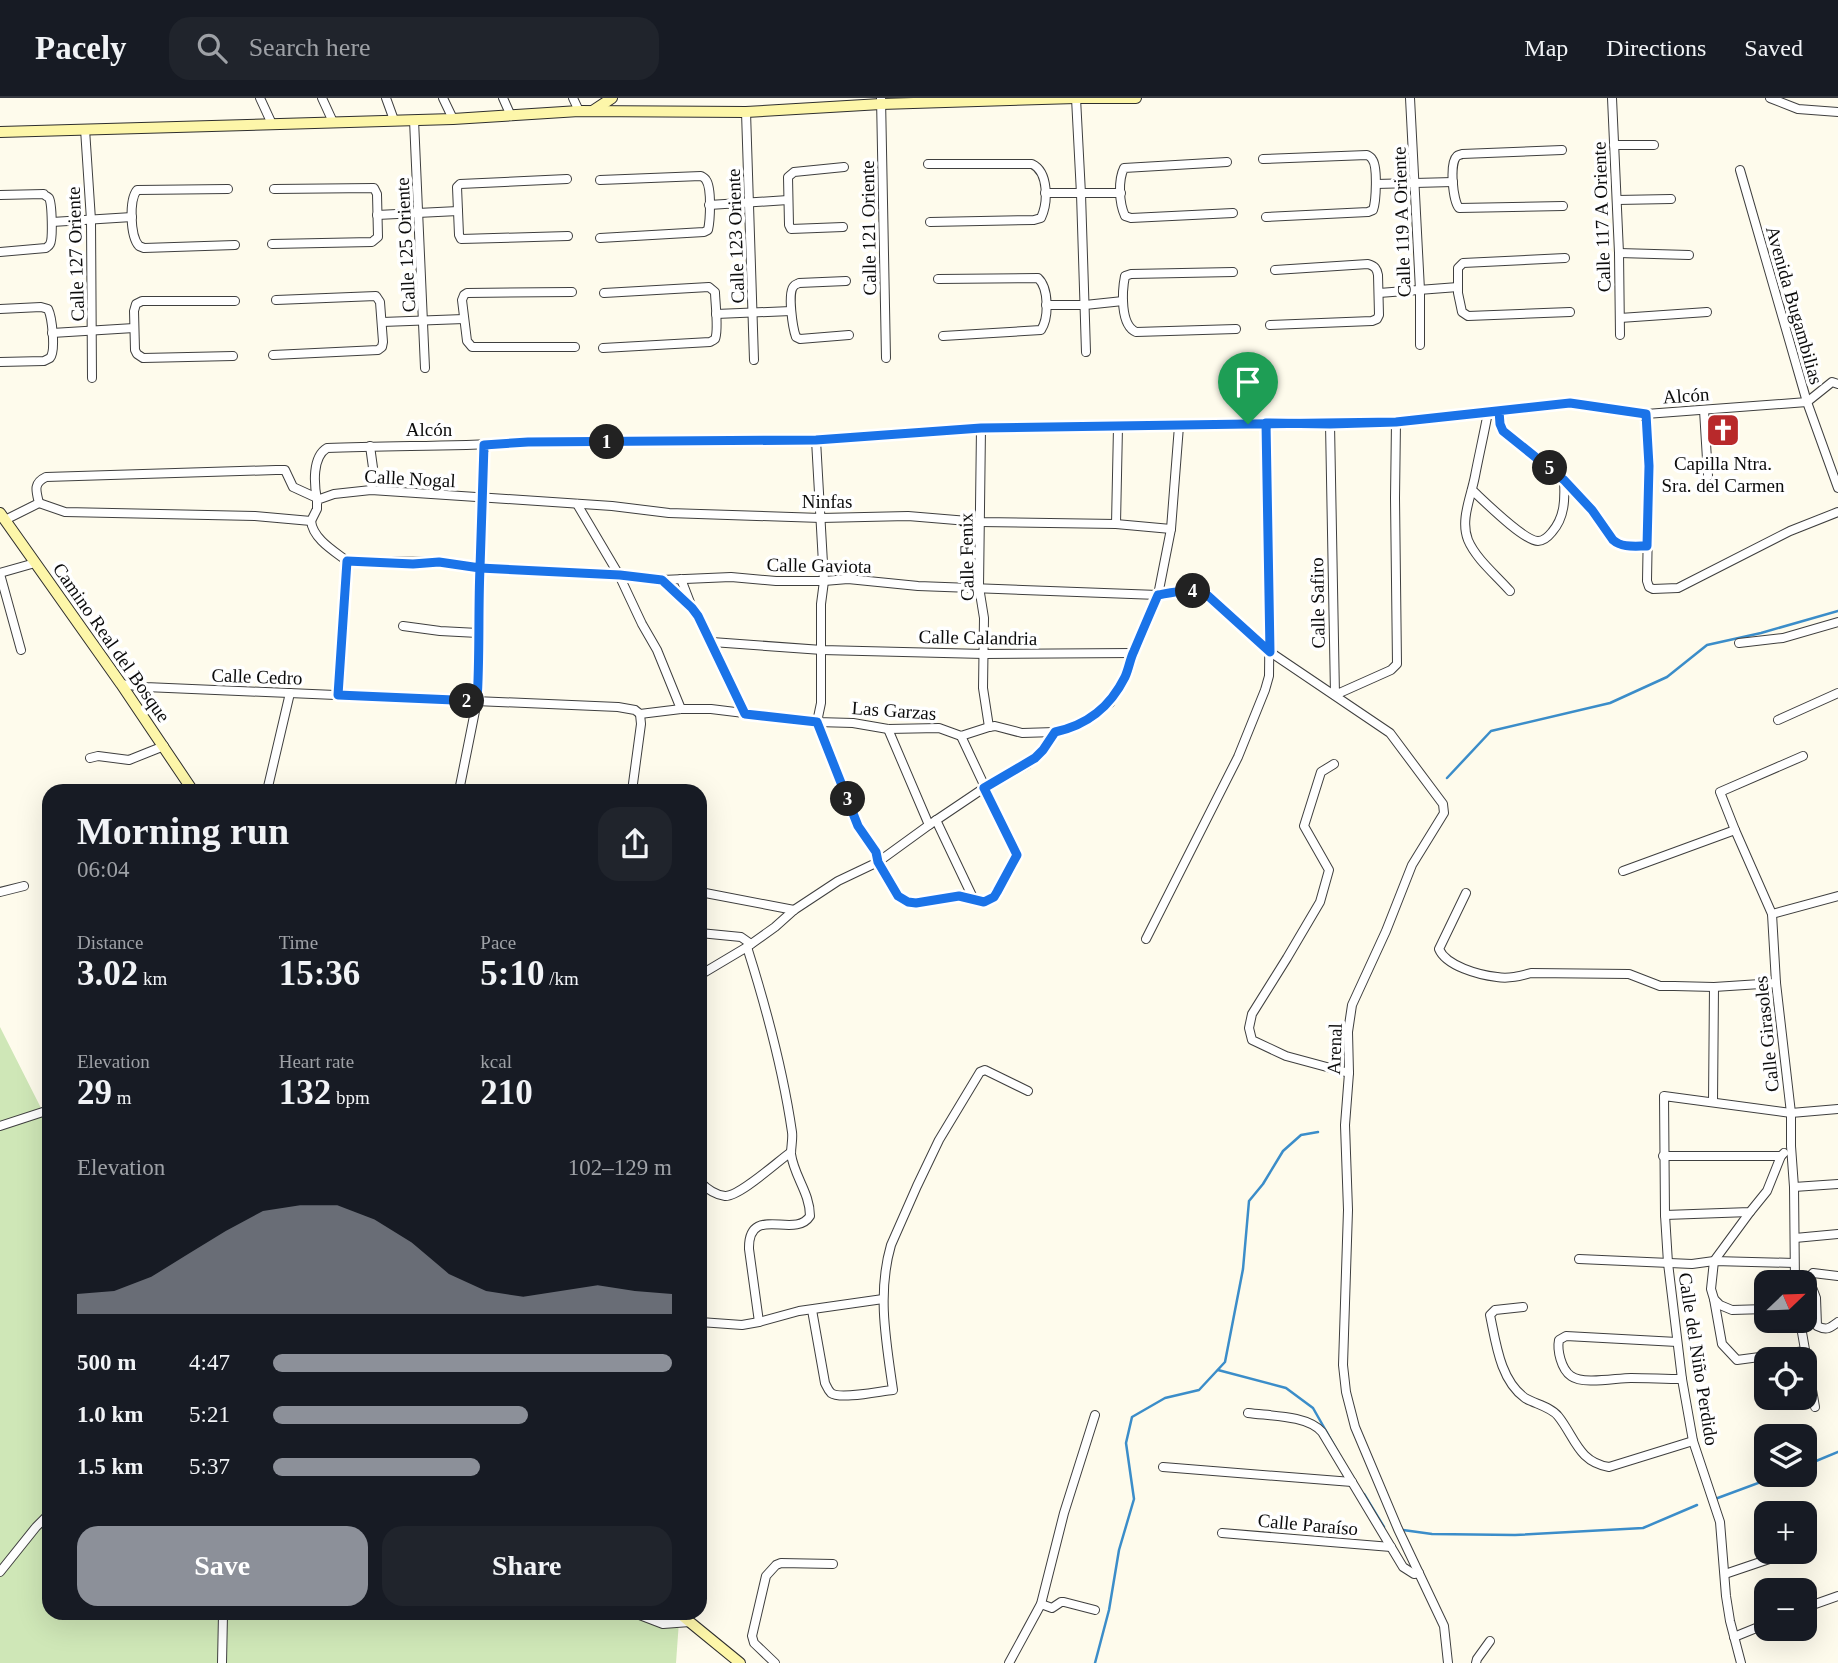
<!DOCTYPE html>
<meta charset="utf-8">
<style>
body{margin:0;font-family:Georgia,serif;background:#20242c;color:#f1f3f6;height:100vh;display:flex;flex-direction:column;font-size:26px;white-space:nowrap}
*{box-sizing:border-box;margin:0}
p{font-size:23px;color:#9ea1a6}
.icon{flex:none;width:38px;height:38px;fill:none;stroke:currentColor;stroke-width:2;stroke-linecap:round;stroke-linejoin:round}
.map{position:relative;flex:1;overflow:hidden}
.details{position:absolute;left:42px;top:686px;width:665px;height:836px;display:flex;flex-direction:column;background:#171b24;border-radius:21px;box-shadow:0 7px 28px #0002}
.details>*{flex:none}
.needle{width:46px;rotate:67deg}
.fabs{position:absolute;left:1754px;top:1172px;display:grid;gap:14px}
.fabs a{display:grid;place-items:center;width:63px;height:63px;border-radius:14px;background:#171b24;box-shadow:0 7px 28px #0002;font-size:35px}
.pin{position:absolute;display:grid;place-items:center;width:60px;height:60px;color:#fff;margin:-72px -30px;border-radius:50% 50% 50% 0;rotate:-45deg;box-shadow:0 0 7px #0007}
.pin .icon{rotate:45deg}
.km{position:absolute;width:35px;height:35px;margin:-18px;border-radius:50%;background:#222;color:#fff;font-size:19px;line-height:35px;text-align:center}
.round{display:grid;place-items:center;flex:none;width:74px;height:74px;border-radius:21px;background:#20242c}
.head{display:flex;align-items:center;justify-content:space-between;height:119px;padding:0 35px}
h1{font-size:38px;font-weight:700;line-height:52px}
.stats{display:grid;grid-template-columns:repeat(3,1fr);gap:10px;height:119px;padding:7px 35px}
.stats div{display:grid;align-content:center}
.stats b{font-size:35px;font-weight:700}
.stats small{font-size:19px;font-weight:400}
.stats p{font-size:19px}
.chart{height:196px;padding:14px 35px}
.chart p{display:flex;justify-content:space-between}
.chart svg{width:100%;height:126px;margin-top:7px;fill:#8c9099;opacity:.7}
.primary-button{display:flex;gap:14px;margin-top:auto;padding:14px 35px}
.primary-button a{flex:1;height:80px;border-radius:21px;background:#8c9099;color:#fff;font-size:28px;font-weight:700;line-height:80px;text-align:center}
.primary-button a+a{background:#20242c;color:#f1f3f6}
ul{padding:0 35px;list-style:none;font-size:23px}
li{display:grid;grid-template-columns:112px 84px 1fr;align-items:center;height:52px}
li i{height:18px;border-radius:9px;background:#8c9099}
header{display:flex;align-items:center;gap:42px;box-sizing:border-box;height:98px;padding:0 35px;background:#171b24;border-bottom:2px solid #363941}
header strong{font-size:33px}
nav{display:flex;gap:38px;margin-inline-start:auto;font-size:24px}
.search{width:490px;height:63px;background:#20242c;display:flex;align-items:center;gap:18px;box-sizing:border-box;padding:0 24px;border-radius:21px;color:#9ea1a6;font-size:26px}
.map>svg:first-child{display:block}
.green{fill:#cfe7b7}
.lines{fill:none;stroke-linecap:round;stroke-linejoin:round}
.stream{stroke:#3b8dc9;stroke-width:2.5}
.street-casing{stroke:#3f3f3f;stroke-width:10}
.secondary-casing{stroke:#2e2e2e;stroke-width:12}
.street{stroke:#fff;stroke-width:8}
.secondary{stroke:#fdf6a9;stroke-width:10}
.route-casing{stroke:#fff;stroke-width:14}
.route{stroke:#1a73e8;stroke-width:9}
.labels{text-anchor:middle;stroke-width:7;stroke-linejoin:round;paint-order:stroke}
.street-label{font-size:19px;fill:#0c0c0c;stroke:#fff}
.poi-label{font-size:19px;fill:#0c0c0c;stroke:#fff}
</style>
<header>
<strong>Pacely</strong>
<div class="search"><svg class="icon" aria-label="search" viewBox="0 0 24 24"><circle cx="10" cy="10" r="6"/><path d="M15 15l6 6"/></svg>Search here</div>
<nav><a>Map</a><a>Directions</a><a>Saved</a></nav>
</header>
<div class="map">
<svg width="1838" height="1565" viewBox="0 0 1838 1565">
<rect width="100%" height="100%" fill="#fefbec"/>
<polygon class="green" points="0,929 42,1012 49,1010 49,1516 657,1516 679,1523 676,1565 0,1565"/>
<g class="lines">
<g class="stream">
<polyline points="1447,680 1491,633 1610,605 1667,579 1707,547 1761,535 1838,513"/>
<polyline points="1218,1272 1286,1290 1313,1310 1338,1354"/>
<polyline points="1804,1368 1838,1354"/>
<polyline points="1364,1396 1384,1429"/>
<polyline points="1715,1401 1780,1377"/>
<polyline points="1403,1432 1432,1436 1515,1437 1643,1430 1697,1407"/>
<polyline points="1095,1565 1109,1512 1119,1452 1134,1401 1126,1345 1132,1319 1165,1300 1199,1292 1225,1264 1243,1171 1249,1103 1263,1086 1283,1053 1301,1037 1318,1034"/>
</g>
<g class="street-casing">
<g id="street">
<polyline points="260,0 272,26"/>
<polyline points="322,0 333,24"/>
<polyline points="386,0 394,22"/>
<polyline points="443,0 453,21"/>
<polyline points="503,0 511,18"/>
<polyline points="573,0 579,13"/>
<polyline points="881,0 886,260"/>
<polyline points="1076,0 1081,96 1086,254"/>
<polyline points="1410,0 1420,192 1420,247"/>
<polyline points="1612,0 1619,155 1620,237"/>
<polyline points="1770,0 1798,11 1838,14"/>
<polyline points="746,14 754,262"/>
<polyline points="414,22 425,270"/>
<polyline points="85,31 91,122 92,280"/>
<polyline points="1614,47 1654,47"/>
<path d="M1562,52L1462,56C1460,57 1458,57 1457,58C1449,65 1453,103 1459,110L1563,108"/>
<path d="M1263,61L1367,57C1369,58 1371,59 1372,61C1378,68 1376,104 1373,112L1368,114L1266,119"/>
<path d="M1227,64L1124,70C1118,82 1119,105 1125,118L1131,120L1233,115"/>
<path d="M928,66H1032C1049,74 1048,105 1041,120L1034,122L930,124"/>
<polyline points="1740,72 1807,304 1838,390"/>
<polyline points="567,81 460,86 457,89 459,137 461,141 568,138"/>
<path d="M600,82L701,78C703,79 705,80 706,82C712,90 710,123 708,132L704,134L600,140"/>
<polyline points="1376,86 1453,84"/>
<path d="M228,91L137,92C129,102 130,138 139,148L144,150L235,147"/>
<polyline points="1045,95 1121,95"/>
<path d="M0,97L44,96C45,98 47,98 49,100C52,105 53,141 50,146C49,148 47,149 46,150L0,154"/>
<polyline points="1617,102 1671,101"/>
<polyline points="709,107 788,102"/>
<polyline points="377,117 458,113"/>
<polyline points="52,124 132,119"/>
<polyline points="843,129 791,131 789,127 788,79 794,74 844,69"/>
<polyline points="272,146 372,144 378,139 377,96 374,90 274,91"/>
<polyline points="1619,155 1689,157"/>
<polyline points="1565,160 1463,165 1458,170 1458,195 1462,214 1468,218 1570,214"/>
<path d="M1233,174L1131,176L1125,178C1122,193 1120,227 1136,234L1236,231"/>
<path d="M938,181L1038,180C1049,190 1049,220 1041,232L943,238"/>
<path d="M846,183L799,185C798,186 795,186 794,188C787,194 793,231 796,239L800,241L849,237"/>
<polyline points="572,194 467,195 464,197 462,202 467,243 472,249 575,249"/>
<polyline points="1379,195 1458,189"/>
<polyline points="1046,207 1085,207 1123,203"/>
<path d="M0,211L41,209L48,211C52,219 56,253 50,260C48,261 46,262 44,263L0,264"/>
<polyline points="716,216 791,213"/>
<polyline points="1620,220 1707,214"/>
<polyline points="382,224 464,221"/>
<path d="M1270,227L1372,223L1377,221L1379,217L1378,177C1377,171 1375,168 1368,166L1275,172"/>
<polyline points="52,235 134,230"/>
<path d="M603,250L710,244C712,243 714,242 715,241C719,233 715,203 715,194L709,189L604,195"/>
<polyline points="273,257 378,252 382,249 383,244 380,204 376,198 276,202"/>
<polyline points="233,258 143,260 137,256 135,252 134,213 136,206 142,203 235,203"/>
<polyline points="1704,312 1708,378"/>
<polyline points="1499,313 1500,326 1503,333 1564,382 1592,412 1617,446 1625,448 1647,448"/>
<path d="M1488,314C1484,336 1479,357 1475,378C1471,399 1460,422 1468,442C1476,461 1496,477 1510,493"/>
<polyline points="1646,316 1649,368 1647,483 1649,489 1653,491 1678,490 1790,433 1838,414"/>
<polyline points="1330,326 1335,597 1391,572 1397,566 1395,400 1396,324"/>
<polyline points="981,330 979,489 984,520 983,590 989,629"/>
<polyline points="816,342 824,483 821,506 821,605 817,624 858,728 876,754 878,764 898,798 908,804 916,805 959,798 984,804 994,799 997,794 1017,757 961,638"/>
<polyline points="370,348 374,377 371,392"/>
<path d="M1472,392C1484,403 1524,443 1538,443C1544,443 1548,439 1552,434C1565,419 1565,401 1564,382"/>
<path d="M317,402C314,386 312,359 327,350C394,347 461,349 528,344L816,342L981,330L1396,324L1570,305L1646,316L1807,304L1832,284L1838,286"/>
<polyline points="39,405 65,414 255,418 311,423"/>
<polyline points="577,406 619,477 642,526 657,552 681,611"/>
<path d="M5,422L39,405C36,393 33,385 46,379L276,372H285L293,389L317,400"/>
<polyline points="311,423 317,411 317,402 334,396 371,392 612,408 669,415 821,420 908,418 980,424 1116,426 1171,431"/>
<path d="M311,423C313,441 334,453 347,463"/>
<polyline points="1116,426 1118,329"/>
<path d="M347,463L439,464L479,470L619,477L662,482L731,479L776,483H824L848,481L918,488L1158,497C1175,494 1190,490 1206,496L1270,554L1390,635L1443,706L1444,715L1412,767L1386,833L1352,907L1348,934L1349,975L1345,1027L1348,1112L1343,1267L1346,1294L1355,1329L1398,1431L1444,1528L1448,1565"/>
<polyline points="0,475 35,465"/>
<polyline points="0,476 21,552"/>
<polyline points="681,481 691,507"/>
<polyline points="662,482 692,510 698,518 745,616"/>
<polyline points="403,528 440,533 478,535"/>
<polyline points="712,544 822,552 984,556 1133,555"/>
<polyline points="1739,545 1783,540 1838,524"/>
<polyline points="121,586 145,589 618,609 635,612 640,616 681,611 711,611 817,624 853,625 888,631 939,630 961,638 989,629 995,628 1022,635 1055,634"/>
<polyline points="338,597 347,463"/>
<polyline points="1778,622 1838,595"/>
<polyline points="888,631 929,727"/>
<polyline points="90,660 98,658 129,662 164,648"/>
<polyline points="1334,666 1321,674 1304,728 1329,772 1320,804 1287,860 1252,916 1249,930 1252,942 1286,958 1349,975"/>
<polyline points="267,693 290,595"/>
<polyline points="459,693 477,603 479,577 478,535 484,347"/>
<polyline points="632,693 641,626 640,616"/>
<polyline points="936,722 974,802"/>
<polyline points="49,754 47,759 49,763"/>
<polyline points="1623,773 1735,732"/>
<polyline points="0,794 24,788"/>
<polyline points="700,794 794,812"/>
<path d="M1466,795L1439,851C1446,868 1479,877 1497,879C1509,881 1520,878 1531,875L1629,876L1660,888H1674L1714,889L1776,885"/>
<polyline points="1772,816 1838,798"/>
<polyline points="700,835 741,839 751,846"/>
<polyline points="1146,841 1238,659 1265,592 1269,578 1270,483 1266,325"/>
<path d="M747,849C766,909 783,972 792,1034C793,1041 791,1048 791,1056C794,1078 810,1095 810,1118C795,1142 748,1105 749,1151L759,1224"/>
<polyline points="700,877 747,849 775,829 794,812 838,783 878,764 929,727 984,690 1028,666 1043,652 1055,634 1073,630 1080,627 1110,605 1126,576 1133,555 1158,497 1171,431 1179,328"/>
<polyline points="1713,1004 1714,889"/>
<polyline points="0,1028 49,1012"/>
<polyline points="1663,1058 1781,1058 1784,1055"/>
<path d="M700,1084C706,1090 715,1097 725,1098C739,1099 777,1064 791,1054"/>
<polyline points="1794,1089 1838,1086"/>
<polyline points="1750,1114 1714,1163 1711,1191 1714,1201 1720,1207 1732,1212 1766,1211"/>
<polyline points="1665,1117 1750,1114 1767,1093 1781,1058"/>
<polyline points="1795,1140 1838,1136"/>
<polyline points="1579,1161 1692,1166 1714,1163 1794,1165"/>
<path d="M1838,1178L1813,1175L1810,1178V1184L1816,1200L1817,1228C1827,1233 1830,1230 1838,1224"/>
<polyline points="1795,1185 1794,1089 1791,1048 1791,1015 1776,885 1772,816 1735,732 1720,694 1803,658"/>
<polyline points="1714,1201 1722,1246 1737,1262 1805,1253"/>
<path d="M1523,1209L1495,1212L1490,1217C1496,1245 1500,1282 1525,1300C1535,1306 1551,1309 1558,1318C1575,1339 1578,1364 1609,1369L1693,1343"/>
<path d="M812,1212L825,1285C827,1289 828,1292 831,1295C840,1302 881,1293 893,1292C886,1243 877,1195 891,1147L917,1088L939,1042L980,974L985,972L1028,993"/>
<polyline points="1800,1223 1815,1309"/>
<polyline points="700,1224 742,1227 759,1224 799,1213 883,1201"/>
<path d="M1677,1244L1566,1238L1559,1242C1557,1252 1561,1271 1571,1278C1583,1287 1616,1280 1631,1280C1648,1280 1665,1281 1682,1281"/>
<path d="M1248,1315C1270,1318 1307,1317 1322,1334L1403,1469L1414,1476L1419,1475"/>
<polyline points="1163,1369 1352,1384"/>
<polyline points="1222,1435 1391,1449"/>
<polyline points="1804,1449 1811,1447"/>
<polyline points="0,1474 36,1429 49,1416"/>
<polyline points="1725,1476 1790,1454"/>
<polyline points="1041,1506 1052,1510 1061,1504 1064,1504 1095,1512"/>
<polyline points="1804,1510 1838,1498"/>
<polyline points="637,1516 663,1526 690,1524"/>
<polyline points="1734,1539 1766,1526"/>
<polyline points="222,1565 223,1516"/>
<polyline points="775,1565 754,1545 752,1538 766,1478 776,1467 781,1465 833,1466"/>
<polyline points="1009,1565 1041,1506 1064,1415 1095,1317"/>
<polyline points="1476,1565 1477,1561 1490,1543"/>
<polyline points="1741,1565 1730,1523 1726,1498 1720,1424 1693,1343 1682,1281 1668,1165 1665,1117 1664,998 1791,1015 1838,1011"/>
</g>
</g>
<g class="secondary-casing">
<g id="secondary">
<polyline points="594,12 612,0"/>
<polyline points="0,34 453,21 579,13 746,14 881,6 1076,0 1136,0"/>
<polyline points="0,415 121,586 193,693"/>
<polyline points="680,1516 740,1565"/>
</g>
</g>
<use href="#street" class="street"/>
<use href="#secondary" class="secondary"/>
</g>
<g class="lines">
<g class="route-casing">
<path id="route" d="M1248,326L981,330L816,342L528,344L484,347L480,470L439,464L413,466L347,463L338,597L477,603C480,559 478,514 480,470L620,477L662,482L692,510L698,518L745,616L817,624L858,728L876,754L878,764L898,798L908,804L916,805L959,798L984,804L994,799L997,794L1017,757L984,690L1035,660L1043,652L1055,634C1088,627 1110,609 1125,579C1129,570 1130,561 1134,553C1142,534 1150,515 1158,497C1175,494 1190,490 1206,496L1270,554L1266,325L1330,326L1396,324L1499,313L1500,326L1503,333L1564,382L1592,412L1613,442C1622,450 1635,448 1647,448L1649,368L1646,316L1570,305L1396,324L1248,326"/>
</g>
<use href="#route" class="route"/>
</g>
<defs>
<g id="church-square" transform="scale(1.75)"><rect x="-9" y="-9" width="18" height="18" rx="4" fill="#b8292b" stroke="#fff"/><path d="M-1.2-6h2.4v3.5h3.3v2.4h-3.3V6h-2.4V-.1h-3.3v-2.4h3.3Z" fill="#fff"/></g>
</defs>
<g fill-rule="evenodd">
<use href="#church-square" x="1723" y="332"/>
</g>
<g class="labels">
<g class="street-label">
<text transform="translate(1601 119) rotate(-92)" y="7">Calle 117 A Oriente</text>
<text transform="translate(1401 124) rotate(-92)" y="7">Calle 119 A Oriente</text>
<text transform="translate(868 130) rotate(-91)" y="7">Calle 121 Oriente</text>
<text transform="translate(735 138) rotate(-92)" y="7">Calle 123 Oriente</text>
<text transform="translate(405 147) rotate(-93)" y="7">Calle 125 Oriente</text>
<text transform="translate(75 156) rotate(-92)" y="7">Calle 127 Oriente</text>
<text transform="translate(1795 207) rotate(74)" y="7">Avenida Bugambilias</text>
<text transform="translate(1686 297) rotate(-4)" y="7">Alcón</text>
<text x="429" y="338">Alcón</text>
<text transform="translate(410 380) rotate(3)" y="7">Calle Nogal</text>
<text x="827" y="410">Ninfas</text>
<text transform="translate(966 459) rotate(-91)" y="7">Calle Fenix</text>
<text transform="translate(819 467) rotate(1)" y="7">Calle Gaviota</text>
<text transform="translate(1317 505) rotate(-91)" y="7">Calle Safiro</text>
<text transform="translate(978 539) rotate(1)" y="7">Calle Calandria</text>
<text transform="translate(112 544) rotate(55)" y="7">Camino Real del Bosque</text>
<text transform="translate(257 578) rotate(2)" y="7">Calle Cedro</text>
<text transform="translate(894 612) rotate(4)" y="7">Las Garzas</text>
<text transform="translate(1766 936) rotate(-96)" y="7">Calle Girasoles</text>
<text transform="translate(1334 951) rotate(-88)" y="7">Arenal</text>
<text transform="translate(1699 1261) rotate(81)" y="7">Calle del Niño Perdido</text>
<text transform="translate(1308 1426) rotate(5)" y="7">Calle Paraíso</text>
</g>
<g class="poi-label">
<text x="1723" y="372">Capilla Ntra.<tspan x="1723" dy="22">Sra. del Carmen</tspan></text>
</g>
</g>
</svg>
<div class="fabs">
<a><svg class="needle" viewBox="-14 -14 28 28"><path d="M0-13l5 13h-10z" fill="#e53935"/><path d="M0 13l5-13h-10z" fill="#9ea1a6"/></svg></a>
<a><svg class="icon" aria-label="locate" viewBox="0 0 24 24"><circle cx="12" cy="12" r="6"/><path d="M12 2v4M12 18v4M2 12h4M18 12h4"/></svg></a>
<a><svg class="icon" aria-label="layers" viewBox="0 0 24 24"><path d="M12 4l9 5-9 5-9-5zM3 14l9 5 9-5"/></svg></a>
<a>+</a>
<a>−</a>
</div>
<div class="pin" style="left:1248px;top:326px;background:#1e9e55"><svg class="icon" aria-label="arrive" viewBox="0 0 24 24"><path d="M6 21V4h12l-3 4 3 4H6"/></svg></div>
<b class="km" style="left:607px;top:344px">1</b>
<b class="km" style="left:467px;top:603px">2</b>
<b class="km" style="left:848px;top:701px">3</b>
<b class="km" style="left:1193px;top:493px">4</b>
<b class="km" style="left:1550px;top:370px">5</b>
<section class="details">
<div class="head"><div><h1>Morning run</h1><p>06:04</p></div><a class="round"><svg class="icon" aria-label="share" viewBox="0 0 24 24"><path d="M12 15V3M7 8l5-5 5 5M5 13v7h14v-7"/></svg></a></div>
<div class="stats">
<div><p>Distance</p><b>3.02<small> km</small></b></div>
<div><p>Time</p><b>15:36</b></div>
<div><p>Pace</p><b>5:10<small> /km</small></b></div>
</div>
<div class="stats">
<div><p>Elevation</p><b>29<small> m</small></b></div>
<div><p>Heart rate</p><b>132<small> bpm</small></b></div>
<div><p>kcal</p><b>210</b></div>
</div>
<div class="chart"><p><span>Elevation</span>102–129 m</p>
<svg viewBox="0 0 160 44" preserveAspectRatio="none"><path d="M0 44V37L10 36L20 31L30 23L40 15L50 8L60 6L70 6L80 11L90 19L100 30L110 36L120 38L130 36L140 34L150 36L160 37V44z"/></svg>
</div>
<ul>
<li><b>500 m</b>4:47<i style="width:100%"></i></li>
<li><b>1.0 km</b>5:21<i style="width:64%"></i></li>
<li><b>1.5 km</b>5:37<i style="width:52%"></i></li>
</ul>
<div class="primary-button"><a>Save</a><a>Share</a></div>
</section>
</div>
